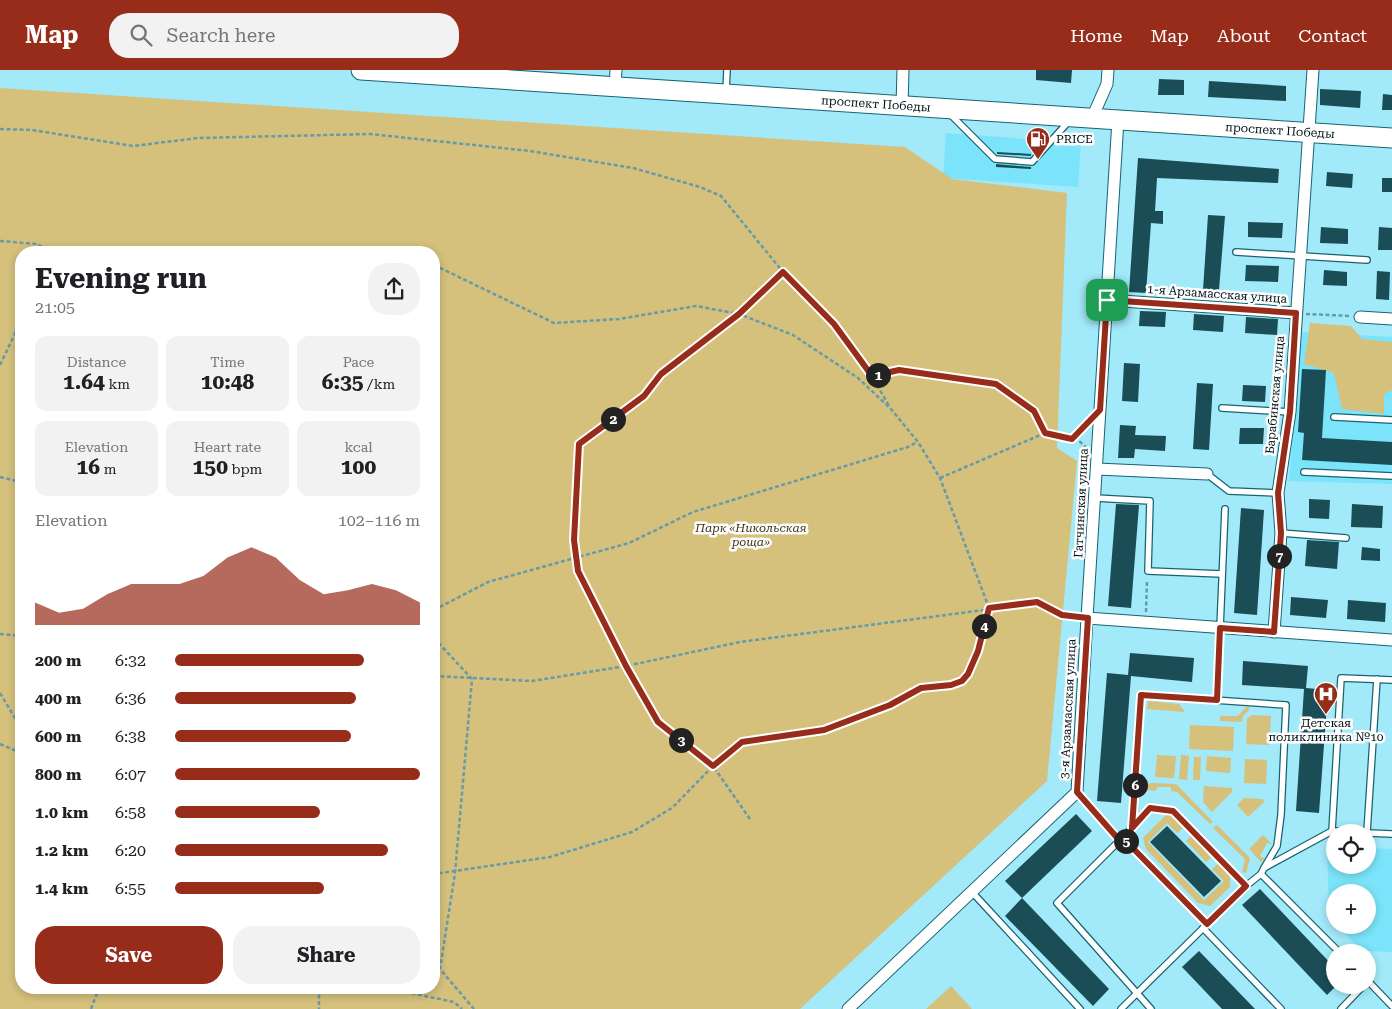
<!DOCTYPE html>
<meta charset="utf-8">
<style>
body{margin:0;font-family:"Roboto Serif",serif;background:#f2f2f2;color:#202124;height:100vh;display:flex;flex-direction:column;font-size:19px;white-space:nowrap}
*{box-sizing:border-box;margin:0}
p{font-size:16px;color:#757577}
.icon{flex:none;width:28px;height:28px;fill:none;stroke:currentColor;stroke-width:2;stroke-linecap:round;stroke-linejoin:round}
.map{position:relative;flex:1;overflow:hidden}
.panel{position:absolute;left:15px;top:176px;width:425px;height:748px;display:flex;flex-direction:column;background:#fff;border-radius:20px;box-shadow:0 2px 8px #0003}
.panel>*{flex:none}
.buttons{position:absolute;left:1326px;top:754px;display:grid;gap:10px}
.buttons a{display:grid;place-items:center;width:50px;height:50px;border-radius:50%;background:#fff;box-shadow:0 2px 8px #0003;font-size:25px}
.pin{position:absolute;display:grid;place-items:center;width:42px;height:42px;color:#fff;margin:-21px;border-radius:10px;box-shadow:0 2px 8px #0006}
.km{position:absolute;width:25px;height:25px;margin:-12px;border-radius:50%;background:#222;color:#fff;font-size:14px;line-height:25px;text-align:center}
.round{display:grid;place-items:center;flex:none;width:52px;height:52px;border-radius:20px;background:#f2f2f2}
.head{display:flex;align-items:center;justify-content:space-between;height:85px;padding:0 20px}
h1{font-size:28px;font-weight:700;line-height:38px}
.metrics{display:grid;grid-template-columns:repeat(3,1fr);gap:8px;height:85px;padding:5px 20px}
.metrics div{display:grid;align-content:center;border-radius:12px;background:#f2f2f2;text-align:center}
.metrics b{font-size:21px;font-weight:700}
.metrics small{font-size:14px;font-weight:400}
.metrics p{font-size:14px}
.chart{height:140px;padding:10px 20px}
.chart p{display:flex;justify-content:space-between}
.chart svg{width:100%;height:90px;margin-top:5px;fill:#962c19;opacity:.7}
.button{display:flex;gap:10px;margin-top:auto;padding:10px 20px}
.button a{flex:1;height:58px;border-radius:20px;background:#962c19;color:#fff;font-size:20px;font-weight:700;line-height:58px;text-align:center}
.button a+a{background:#f2f2f2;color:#202124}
ul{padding:0 20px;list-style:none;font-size:16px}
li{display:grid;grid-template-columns:80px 60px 1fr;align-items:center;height:38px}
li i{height:12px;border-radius:6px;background:#962c19}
header{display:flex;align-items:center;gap:30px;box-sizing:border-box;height:70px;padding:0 25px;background:#962c19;color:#fff}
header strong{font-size:24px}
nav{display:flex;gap:28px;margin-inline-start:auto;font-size:18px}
.search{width:350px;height:45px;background:#f2f2f2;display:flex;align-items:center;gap:12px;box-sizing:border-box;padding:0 18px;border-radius:20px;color:#757577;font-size:19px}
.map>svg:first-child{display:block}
.built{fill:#7be4fa}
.green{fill:#d5c07c;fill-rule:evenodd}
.building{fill:#1a4d56}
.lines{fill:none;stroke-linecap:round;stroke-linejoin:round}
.service-casing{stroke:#176471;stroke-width:8}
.minor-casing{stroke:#176471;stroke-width:13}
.primary-casing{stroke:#176471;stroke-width:21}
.path{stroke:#679ba7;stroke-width:2.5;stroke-dasharray:4 2.5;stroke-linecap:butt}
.service{stroke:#fff;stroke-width:5.5}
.minor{stroke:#fff;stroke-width:11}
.primary{stroke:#fff;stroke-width:19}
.route-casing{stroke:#fff;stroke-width:10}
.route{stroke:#962c19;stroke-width:6}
.labels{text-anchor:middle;stroke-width:5;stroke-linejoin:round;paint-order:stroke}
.street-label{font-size:12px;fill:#011317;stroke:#fdfdfd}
.poi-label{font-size:12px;fill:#011317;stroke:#fdfdfd;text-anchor:start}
.park-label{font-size:12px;font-style:italic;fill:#3f3617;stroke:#fdfdfd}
</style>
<header>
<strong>Map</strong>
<div class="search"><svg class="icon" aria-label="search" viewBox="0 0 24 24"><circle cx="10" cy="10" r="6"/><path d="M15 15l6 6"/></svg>Search here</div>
<nav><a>Home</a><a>Map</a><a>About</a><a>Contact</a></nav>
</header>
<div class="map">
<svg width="1392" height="939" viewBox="0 0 1392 939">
<rect width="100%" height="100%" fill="#a2e9f9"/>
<g class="built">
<polygon points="946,63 1081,73 1078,117 943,108"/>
<polygon points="1302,262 1392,267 1392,414 1289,411"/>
<polygon points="1327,775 1335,776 1335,795 1368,795 1368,778 1392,779 1392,882 1361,881 1338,855 1368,855 1368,822 1335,822 1335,852 1329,845"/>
</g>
<g class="green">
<path d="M0,18L905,77L952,109L1067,123L1057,378L1077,391L1047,711L800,939H0ZM434,182V918H21V182Z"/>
<polygon points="1310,253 1351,256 1362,269 1392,272 1392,320 1384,324 1384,344 1342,339 1334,303 1304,294"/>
<polygon points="1148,631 1179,634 1185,642 1147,639"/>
<polygon points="1246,637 1249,637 1249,640 1243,646 1242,652 1220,651 1220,646 1238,646"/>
<polygon points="1252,645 1271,646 1269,675 1246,674 1247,649"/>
<polygon points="1190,655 1234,657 1233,681 1189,679"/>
<polygon points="1157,685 1176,686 1174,708 1155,707"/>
<polygon points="1181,685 1189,686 1187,710 1179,709"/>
<polygon points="1207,686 1231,688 1230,703 1206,701"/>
<polygon points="1194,687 1201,687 1200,710 1193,710"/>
<polygon points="1245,689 1267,690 1266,714 1244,713"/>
<polygon points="1152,713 1176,714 1213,752 1210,754 1177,722 1171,721 1171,717 1157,717 1156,721 1149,720 1144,715"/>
<polygon points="1204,716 1232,718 1232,722 1212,742 1203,732"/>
<polygon points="1244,728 1263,729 1264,732 1248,747 1237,735"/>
<polygon points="1166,745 1171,745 1184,757 1177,763 1167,753 1148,772 1204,830 1224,811 1212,799 1219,793 1230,805 1230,817 1210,836 1198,833 1146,779 1143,768"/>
<polygon points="1217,755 1250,788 1246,803 1242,802 1245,789 1213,758"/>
<polygon points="1263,765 1272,774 1267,773 1260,786 1265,789 1261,792 1249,779"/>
<polygon points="1191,766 1212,787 1206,792 1186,771"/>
<polygon points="951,916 972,939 926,939"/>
</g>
<g class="building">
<polygon points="1036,0 1072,0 1071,13 1036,10"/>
<polygon points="1159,9 1184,10 1184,25 1158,25"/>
<polygon points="1209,11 1286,16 1286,31 1208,27"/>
<polygon points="1320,19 1361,21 1360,38 1320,35"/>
<polygon points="1383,24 1392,25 1392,40 1382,40"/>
<polygon points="997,82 1031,84 1031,86 997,84"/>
<polygon points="1138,88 1279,99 1278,113 1157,108 1155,141 1163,141 1163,154 1151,153 1146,223 1129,222"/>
<polygon points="996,94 1031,97 1031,99 996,97"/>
<polygon points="1327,102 1353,104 1352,118 1326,116"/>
<rect x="1382" y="108" width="10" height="14"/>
<polygon points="1208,145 1225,146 1219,220 1203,220"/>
<polygon points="1248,152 1283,153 1282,168 1248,167"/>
<polygon points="1321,157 1348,159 1348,174 1320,173"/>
<polygon points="1379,157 1392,158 1392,180 1378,180"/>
<polygon points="1246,195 1279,196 1278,212 1245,211"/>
<polygon points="1324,200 1347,202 1347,216 1323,215"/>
<polygon points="1377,201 1390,202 1389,230 1376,229"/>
<polygon points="1140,241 1166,242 1165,257 1139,256"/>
<polygon points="1194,244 1224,246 1223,262 1193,260"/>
<polygon points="1246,247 1278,249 1277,265 1245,263"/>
<polygon points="1124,293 1140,294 1138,332 1122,331"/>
<polygon points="1302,299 1326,300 1322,368 1392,372 1392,395 1302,390 1304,363 1298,362"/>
<polygon points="1197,313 1213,314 1209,380 1193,379"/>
<polygon points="1243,315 1266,316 1265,332 1242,331"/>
<polygon points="1120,355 1136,356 1135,365 1166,366 1165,381 1135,379 1134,388 1118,388"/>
<polygon points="1240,358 1264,358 1263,374 1239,374"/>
<polygon points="1309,429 1330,430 1329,449 1309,448"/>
<polygon points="1116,434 1139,435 1131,538 1108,536"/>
<polygon points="1352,434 1383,436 1382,458 1351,457"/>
<polygon points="1241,438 1264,440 1257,545 1234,543"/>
<polygon points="1307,470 1339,472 1337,499 1305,496"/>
<polygon points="1362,477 1380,479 1380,491 1361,490"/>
<polygon points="1291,527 1328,530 1326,548 1290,545"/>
<polygon points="1348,530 1386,533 1385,552 1347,549"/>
<polygon points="1130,583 1194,588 1192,612 1131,606 1121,733 1097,731 1107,603 1128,605"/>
<polygon points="1243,591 1308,596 1306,618 1328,620 1319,743 1296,741 1304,619 1242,615"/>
<polygon points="1076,744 1092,761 1022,828 1005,811"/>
<polygon points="1167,756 1221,811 1204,827 1150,772"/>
<polygon points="1260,819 1335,898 1335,917 1327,925 1242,835"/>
<polygon points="1022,828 1109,919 1093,936 1005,846"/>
<polygon points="1199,881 1255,939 1222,939 1182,897"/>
</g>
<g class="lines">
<g class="service-casing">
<g id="service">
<polyline points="726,22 727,0"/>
<polyline points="950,44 995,89 1032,92 1070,50"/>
<polyline points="1236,182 1367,190"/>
<polyline points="1222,338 1290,342"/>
<polyline points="1334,347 1392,350"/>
<polyline points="1304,402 1392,406"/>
<polyline points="1207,404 1229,421 1278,423"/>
<polyline points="1095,428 1150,431 1148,501 1222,504"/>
<polyline points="1281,463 1346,468"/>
<polyline points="1217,630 1225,439"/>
<polyline points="1077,722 1120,771"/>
<polyline points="1132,758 1150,738 1173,741 1246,816"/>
<polyline points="1332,761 1341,608 1392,610"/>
<polyline points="1367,762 1377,609"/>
<polyline points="1368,763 1392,764"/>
<polyline points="1123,768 1207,854"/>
<polyline points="1261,804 1339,882"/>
<polyline points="972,822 1080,939"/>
<polyline points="1203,858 1281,939"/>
<polyline points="1368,911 1392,936"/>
<polyline points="1121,939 1246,816 1261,804 1264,798 1332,761 1357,762"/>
<polyline points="1151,939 1057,833 1132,758 1141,625 1286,635 1281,745 1277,776 1264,798"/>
<polyline points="1341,939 1364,915"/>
</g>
</g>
<g class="minor-casing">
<g id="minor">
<polyline points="615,17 616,0"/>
<polyline points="902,36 903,0"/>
<polyline points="1092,48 1107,14 1108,0"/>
<polyline points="1107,230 1296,243"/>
<polyline points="1360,247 1392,249"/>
<polyline points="1097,399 1207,404"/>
<polyline points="1087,548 1118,50"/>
<polyline points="1274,562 1281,463 1278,423 1290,342 1313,0"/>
<polyline points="848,939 1077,722 1087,548 1392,570"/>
</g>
</g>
<g class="primary-casing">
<g id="primary">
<path id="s1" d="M361,0L1392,68"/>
</g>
</g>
<g class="path">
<polyline points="0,59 32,60 133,76 198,68 370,64 530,81 633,98 700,117 721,126 783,202 833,254 872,306 889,336"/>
<polyline points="0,171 37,174 51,182"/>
<polyline points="434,195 554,253 619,249 696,236 739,244 793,265 858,308 891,339 918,372 940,408 989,538 978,581 968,604 962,611 951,615 921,618 890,635 824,660 743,672 713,696 672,738 632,762 550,787 434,804"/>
<polyline points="1306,244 1351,246"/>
<polyline points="0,295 21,251"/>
<polyline points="873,306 899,300 996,314 1034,341 1045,363"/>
<polyline points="1072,369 1088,352"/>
<polyline points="0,407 21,412"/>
<polyline points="940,408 1045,363 1079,371 1086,377"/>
<polyline points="434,540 488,512 629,473 693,442 908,377 917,372"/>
<polyline points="1146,542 1147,510"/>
<polyline points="0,564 21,566"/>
<polyline points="434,568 472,609 455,803 440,899 474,939"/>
<polyline points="434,606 532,611 626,596 740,572 1037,533 1062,545 1075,547"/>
<polyline points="0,623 21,658"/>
<polyline points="0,674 21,683"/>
<polyline points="750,749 713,696 658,652 626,596 578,501 574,470 579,374 645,325 661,304 739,244 783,202"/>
<polyline points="319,918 319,939"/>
<polyline points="386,918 454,932 462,939"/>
<polyline points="91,939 99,918"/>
</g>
<use href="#service" class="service"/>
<use href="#minor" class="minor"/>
<use href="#primary" class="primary"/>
</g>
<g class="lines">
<g class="route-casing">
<polygon id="route" points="783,202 834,254 872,306 899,300 996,314 1034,341 1045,363 1072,369 1100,340 1107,230 1296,243 1290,342 1278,423 1281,463 1274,562 1220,558 1217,630 1141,625 1132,758 1150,738 1173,741 1246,816 1207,854 1123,768 1120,771 1077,722 1088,548 1062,545 1037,532 989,538 978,581 968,604 962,611 951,615 921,618 890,635 824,660 742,672 713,696 658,652 626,596 578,501 574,470 579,374 644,326 661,304 739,244"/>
</g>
<use href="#route" class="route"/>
</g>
<defs>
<g id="fuel-pin" transform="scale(1.25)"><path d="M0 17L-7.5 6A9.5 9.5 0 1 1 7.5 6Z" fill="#962c19" stroke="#fdfdfd"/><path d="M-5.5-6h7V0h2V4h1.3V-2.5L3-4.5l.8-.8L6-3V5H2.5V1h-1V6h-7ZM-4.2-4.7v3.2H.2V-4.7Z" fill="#fff"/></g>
<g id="hospital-pin" transform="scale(1.25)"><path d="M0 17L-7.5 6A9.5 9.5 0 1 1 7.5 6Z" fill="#962c19" stroke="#fdfdfd"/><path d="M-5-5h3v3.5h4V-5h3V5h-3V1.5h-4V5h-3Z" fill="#fff"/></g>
</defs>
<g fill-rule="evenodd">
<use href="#fuel-pin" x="1038" y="69"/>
<use href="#hospital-pin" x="1326" y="624"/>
</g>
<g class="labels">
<g class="street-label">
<text dy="4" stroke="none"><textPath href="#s1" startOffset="516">проспект Победы</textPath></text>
<text dy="4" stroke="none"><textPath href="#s1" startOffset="921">проспект Победы</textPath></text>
<text transform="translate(1217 224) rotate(4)" y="4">1-я Арзамасская улица</text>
<text transform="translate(1275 325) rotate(-85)" y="4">Барабинская улица</text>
<text transform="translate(1081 433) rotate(-87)" y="4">Гатчинская улица</text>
<text transform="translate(1068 639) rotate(-87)" y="4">3-я Арзамасская улица</text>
</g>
<g class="poi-label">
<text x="1056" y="73">PRICE</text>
<text x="1326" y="657" text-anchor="middle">Детская<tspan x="1326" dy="14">поликлиника №10</tspan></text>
</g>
<g class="park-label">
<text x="751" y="462">Парк «Никольская<tspan x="751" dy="14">роща»</tspan></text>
</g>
</g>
</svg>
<div class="buttons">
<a><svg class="icon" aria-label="locate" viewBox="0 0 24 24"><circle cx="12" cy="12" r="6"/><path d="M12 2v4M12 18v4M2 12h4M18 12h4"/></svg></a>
<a>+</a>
<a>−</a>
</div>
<div class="pin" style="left:1107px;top:230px;background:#1e9e55"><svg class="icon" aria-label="arrive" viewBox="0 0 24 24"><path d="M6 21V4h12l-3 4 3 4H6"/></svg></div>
<b class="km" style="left:878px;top:305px">1</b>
<b class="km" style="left:613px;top:349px">2</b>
<b class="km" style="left:681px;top:670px">3</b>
<b class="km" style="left:984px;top:556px">4</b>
<b class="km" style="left:1126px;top:771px">5</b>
<b class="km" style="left:1135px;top:715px">6</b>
<b class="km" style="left:1279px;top:486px">7</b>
<section class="panel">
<div class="head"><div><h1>Evening run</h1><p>21:05</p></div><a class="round"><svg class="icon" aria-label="share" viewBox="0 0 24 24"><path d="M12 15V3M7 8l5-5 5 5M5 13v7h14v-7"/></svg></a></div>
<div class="metrics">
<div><p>Distance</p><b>1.64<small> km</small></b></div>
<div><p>Time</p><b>10:48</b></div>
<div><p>Pace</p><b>6:35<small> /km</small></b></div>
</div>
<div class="metrics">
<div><p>Elevation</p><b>16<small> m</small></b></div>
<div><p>Heart rate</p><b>150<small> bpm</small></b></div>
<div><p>kcal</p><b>100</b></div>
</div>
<div class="chart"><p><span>Elevation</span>102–116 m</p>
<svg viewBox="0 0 160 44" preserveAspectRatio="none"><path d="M0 44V33L10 38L20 36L30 29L40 24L50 24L60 24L70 20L80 11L90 6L100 11L110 22L120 29L130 27L140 24L150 27L160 33V44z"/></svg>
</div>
<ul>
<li><b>200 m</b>6:32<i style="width:77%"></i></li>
<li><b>400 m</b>6:36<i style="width:74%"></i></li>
<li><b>600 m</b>6:38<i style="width:72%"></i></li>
<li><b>800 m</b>6:07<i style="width:100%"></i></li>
<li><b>1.0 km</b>6:58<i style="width:59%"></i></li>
<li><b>1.2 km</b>6:20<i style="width:87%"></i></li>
<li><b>1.4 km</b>6:55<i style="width:61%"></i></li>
</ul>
<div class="button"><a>Save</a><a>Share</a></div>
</section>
</div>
